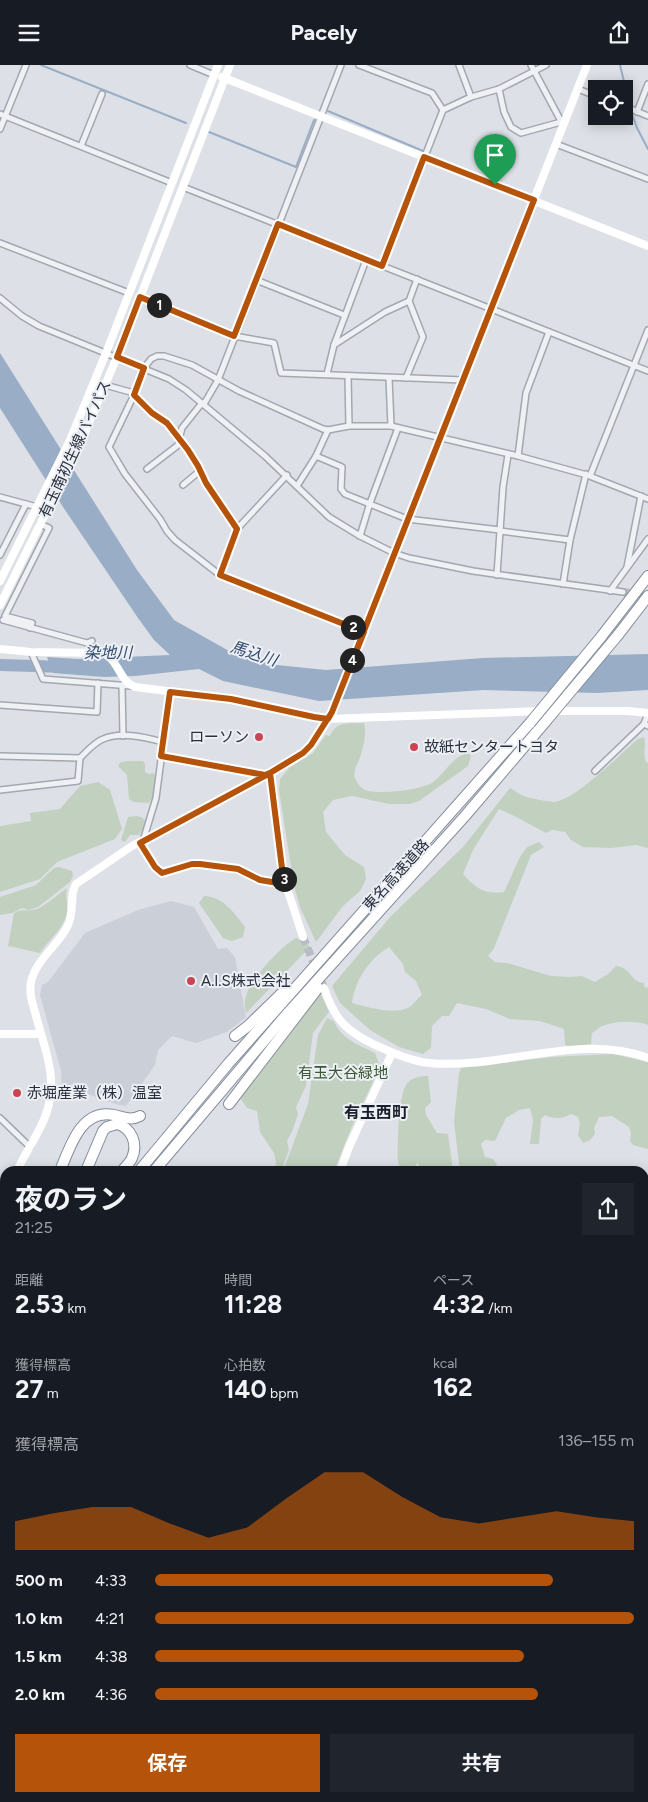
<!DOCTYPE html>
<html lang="ja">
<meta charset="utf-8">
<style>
body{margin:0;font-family:Figtree,"Noto Sans JP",sans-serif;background:#20242c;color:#f1f3f6;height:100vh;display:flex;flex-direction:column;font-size:19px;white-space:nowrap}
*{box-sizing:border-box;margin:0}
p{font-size:16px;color:#9ea1a6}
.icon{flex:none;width:28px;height:28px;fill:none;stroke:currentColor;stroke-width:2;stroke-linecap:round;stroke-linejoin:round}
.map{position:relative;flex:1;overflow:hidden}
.details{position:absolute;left:0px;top:1101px;width:649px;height:636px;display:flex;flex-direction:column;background:#171b24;border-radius:15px 15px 0 0;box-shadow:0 2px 12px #0003}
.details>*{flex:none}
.fabs{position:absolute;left:588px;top:15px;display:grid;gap:10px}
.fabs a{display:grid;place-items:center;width:45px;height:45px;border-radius:0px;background:#171b24;box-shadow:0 2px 12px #0003;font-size:25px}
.pin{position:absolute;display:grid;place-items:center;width:42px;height:42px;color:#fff;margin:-51px -21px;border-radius:50% 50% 50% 0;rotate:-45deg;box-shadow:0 0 5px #0007}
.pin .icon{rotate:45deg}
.km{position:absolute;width:25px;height:25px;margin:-12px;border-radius:50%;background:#222;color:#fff;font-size:14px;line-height:25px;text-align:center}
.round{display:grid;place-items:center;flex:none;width:52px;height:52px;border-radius:0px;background:#20242c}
.summary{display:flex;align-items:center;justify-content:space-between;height:85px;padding:0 15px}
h1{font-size:28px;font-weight:700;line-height:38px}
.figures{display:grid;grid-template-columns:repeat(3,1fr);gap:8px;height:85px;padding:5px 15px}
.figures div{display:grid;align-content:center}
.figures b{font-size:25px;font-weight:700}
.figures small{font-size:14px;font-weight:400}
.figures p{font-size:14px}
.chart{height:140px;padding:10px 15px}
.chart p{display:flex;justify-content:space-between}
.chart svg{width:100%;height:90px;margin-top:5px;fill:#b45309;opacity:.7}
.primary-button{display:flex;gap:10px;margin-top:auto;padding:10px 15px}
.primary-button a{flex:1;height:58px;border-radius:0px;background:#b45309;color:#fff;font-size:20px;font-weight:700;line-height:58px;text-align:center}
.primary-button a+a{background:#20242c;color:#f1f3f6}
ul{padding:0 15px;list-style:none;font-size:16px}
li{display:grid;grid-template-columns:80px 60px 1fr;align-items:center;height:38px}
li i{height:12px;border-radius:6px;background:#b45309}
header{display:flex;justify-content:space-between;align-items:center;height:65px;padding:0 15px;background:#171b24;font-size:22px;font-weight:700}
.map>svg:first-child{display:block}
.built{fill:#cbcfd8}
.green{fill:#c2d0bf;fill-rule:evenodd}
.water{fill:#99adc6}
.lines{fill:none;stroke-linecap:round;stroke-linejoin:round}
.stream{stroke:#99adc6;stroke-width:2}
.river{stroke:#99adc6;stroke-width:12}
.secondary-tunnel{stroke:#b9bcc4;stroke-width:8;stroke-dasharray:8 4;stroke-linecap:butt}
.street-casing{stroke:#a3a7b0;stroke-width:8}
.highway-casing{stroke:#858d9c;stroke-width:12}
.street{stroke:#f0f1f5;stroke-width:5}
.secondary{stroke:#fff;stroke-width:8}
.highway{stroke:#fff;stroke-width:10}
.highway-bridge-casing{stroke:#858d9c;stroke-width:12;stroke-linecap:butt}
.highway-bridge{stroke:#fff;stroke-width:10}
.route-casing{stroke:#fff;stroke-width:10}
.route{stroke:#b45309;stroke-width:6}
.poi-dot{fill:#c94553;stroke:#eceff4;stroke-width:2}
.labels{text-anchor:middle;stroke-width:4;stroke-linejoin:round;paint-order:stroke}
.street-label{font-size:15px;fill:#272e3c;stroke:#eceff4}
.poi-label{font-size:15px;fill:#272e3c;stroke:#eceff4;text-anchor:start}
.park-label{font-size:15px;fill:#3a5835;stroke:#eceff4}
.water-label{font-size:16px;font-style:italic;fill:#334b6f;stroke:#eceff4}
.neighbourhood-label{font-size:16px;font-weight:bold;fill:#1a1f2d;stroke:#eceff4}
</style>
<header><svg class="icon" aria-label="menu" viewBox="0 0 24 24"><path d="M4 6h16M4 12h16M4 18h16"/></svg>Pacely<svg class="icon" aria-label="share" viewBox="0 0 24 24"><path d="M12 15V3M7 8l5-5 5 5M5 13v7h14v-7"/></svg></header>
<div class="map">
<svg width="648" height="1737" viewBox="0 0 648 1737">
<rect width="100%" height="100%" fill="#dde0e6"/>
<g class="built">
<polygon points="171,836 194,842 218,884 227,883 235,892 246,952 227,967 196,978 172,971 158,985 155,1000 126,1041 119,1040 82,1027 62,1023 61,1006 40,930 42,920 48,917 85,868 138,845"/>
<polygon points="644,1544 648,1547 648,1628 644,1628"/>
<polygon points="644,1638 648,1638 648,1737 530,1737 530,1732 644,1732"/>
</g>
<g class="green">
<path d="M364,658C367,669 363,684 359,695C356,702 353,706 355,713C357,718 361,723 365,725C378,730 417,725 430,719C444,711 452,691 468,688L471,691L468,701L419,736L410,739H389L352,731L333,735L323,747L326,767L345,790L364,802L366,814L360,826L343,841L316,877L300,842L294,821L279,725L280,714L290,702L313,688L326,670L330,671C337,655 348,659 364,658Z"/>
<path d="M644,672C647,681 642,687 646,697L648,698V783L636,780L611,783L583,782L571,775L565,767L552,765L546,768C531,760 516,751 499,744L473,785L463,809C475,823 485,830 504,827L520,792L527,782L539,777L544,782L531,790L494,883L488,891L495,897L507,898L551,911L571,912L582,911L595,917L608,909L616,901C632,903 630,917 644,918V922L648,923V960C635,955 616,956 602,961C599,962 596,966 592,968L591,979L568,982L565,979L564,964L540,956L510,954L486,944L457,938L449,951H442L432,961L431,983L423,989L399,982L370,965L340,938L332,921L391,851L463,782L510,723C514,725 519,729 524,731C528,733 550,737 554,737C576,735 620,689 638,674ZM389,882L403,899L405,907L416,916L422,930C417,933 413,941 408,943C390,950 369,942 352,938C355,915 369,894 389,882Z"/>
<path d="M128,696H143L145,699V707L149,709L154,708C158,719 155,729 149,738L134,737L129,734L127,710L118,701L121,697Z"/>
<polygon points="98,717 110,725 122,764 115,774 57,797 40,814 0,827 0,761 31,756 30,748 60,744 80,721"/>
<polygon points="136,751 141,752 146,756 145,760 139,770 130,770 125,777 121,775 128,752"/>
<polygon points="59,802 72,806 73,811 70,817 38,842 29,845 22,843 12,848 0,850 0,832 36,820 54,803"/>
<path d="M67,823C65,832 68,839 67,847C64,864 49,874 40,888L8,881L14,848C22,843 29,847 37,844C48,839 57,830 67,823Z"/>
<path d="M204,831C224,832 234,848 245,862L243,872L232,876L223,873L199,838Z"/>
<path d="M296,873L302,876H306L310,882L246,948C246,945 244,940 245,937C245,919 281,881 296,873Z"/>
<polygon points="321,929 329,947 313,968 306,1021 296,1042 298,1049 293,1064 287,1076 289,1085 281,1106 275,1106 276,1097 274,1088 260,1067 257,1046 247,1043 240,1033"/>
<path d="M327,953L334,956C341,974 359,980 375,988L380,1002L352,1061L334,1106H283L308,1039L318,970Z"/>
<path d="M613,989L648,997V1084L633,1080L630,1076L631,1068L629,1062L612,1051L599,1052L594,1063L595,1069L590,1075L583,1078L578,1070L580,1058L578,1052L571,1049C563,1054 554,1054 545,1050L541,1054L539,1079H530L533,1055L530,1043L519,1045L506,1053L495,1076L485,1075L481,1079L485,1092L493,1094L497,1100L494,1106H460L454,1057L459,1008L461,1003L552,992Z"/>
<path d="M428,1011L431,1037L425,1043L426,1050L437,1068L448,1069L453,1106H420L418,1097L415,1101L402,1106C400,1103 398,1099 398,1095C397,1082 399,1032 405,1022C409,1013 419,1011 428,1011Z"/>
<polygon points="648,1264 648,1290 644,1290 644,1265"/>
<polygon points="5,1328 5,1349 0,1355 0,1335"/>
<polygon points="5,1384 5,1413 0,1409 0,1390"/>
<polygon points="0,1453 5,1456 5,1484 0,1480"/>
</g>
<polygon class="water" points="0,288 137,505 174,555 229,586 277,600 326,605 483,593 648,589 648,625 597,628 484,625 319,636 223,616 199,604 135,611 104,612 53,608 47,592 78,594 170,590 154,575 138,553 65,445 0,343"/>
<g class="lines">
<g class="stream">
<polyline points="41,0 186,58"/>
<polyline points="620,0 630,41"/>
<polyline points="328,46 423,86"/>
<polyline points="631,46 637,63 648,84"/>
<polyline points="209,67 296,102 314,55"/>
<polyline points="274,1732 281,1737"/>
</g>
<polyline class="river" points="0,600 67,602"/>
<g class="secondary-tunnel">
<polyline points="623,527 648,530"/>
<polyline points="303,872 324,923"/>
</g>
<g class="street-casing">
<g id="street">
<polyline points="190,0 214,10"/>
<polyline points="359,0 432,28 443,45"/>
<polyline points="459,0 471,32"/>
<polyline points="531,0 562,58"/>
<polyline points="499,24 504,47 511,62 521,68 561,57"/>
<polyline points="578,24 596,31"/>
<polyline points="624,41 648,51"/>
<polyline points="637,47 648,19"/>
<polyline points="0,49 172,118"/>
<polyline points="0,64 26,0"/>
<polyline points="556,79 648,114"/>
<polyline points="81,81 102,29"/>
<polyline points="183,122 648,306"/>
<polyline points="0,178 129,228"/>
<polyline points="382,201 443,45 471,32 499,24 546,0"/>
<polyline points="256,215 344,250"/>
<polyline points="141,232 234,271 274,278 281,308 463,315"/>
<polyline points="0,233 22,251 39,261 169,314 186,325 265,391 329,452 360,471 394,488 409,493 473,506 623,527"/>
<polyline points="334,280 385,247 409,236 417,214"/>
<polyline points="327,309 334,280 366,195"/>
<polyline points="348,311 349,361"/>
<polyline points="389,313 391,361"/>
<polyline points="406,313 423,272 409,236"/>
<polyline points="105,320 134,328"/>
<polyline points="134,330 152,348 167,358 188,385 198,401 206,418 237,464"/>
<polyline points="204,339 218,315 341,0"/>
<polyline points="179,374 182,363 202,338"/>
<polyline points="316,391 342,402 341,424 345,429 407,454 500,465"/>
<polyline points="518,391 526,328 549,267"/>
<polyline points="147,404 177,381 180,376"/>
<polyline points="590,411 648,265"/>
<polyline points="183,420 201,405"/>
<polyline points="297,421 316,391 328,365"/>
<polyline points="0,432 37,442"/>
<polyline points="500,466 570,475"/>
<polyline points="360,471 370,438 398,363"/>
<polyline points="0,490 26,439"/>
<polyline points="627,502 641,431"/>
<polyline points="220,510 237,464 287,410"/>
<polyline points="497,510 503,422 508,390"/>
<polyline points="563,519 570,475 586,409"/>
<polyline points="610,526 648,474"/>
<polyline points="3,555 87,578 92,576"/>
<polyline points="30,563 32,558 5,551 49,463 40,459"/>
<polyline points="364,567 220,510 175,475 167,466 160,454 125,409 109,382 134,330 144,303 151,294 157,291 164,291 192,300 239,326 323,364 328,365 349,361 391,361 518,391 587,410 648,434"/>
<polyline points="31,587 43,614 131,621"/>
<polyline points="122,620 123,671"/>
<polyline points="0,640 97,647 98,618"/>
<polyline points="648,648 644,659 648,661"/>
<polyline points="0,691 80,693"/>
<polyline points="161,691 265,710"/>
<polyline points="595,706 644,659"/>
<path d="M0,725L78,716L80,693C86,687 93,679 101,675C120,666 144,672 163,677"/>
<polyline points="143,776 156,733 170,627"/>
<polyline points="140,778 155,803 162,808 192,799 200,799 238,805 260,815 285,819"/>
<polyline points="0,1053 30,1082"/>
<polyline points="644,1169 648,1170"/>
<polyline points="644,1240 648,1240"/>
<polyline points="644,1438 648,1437"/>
<polyline points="644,1447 648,1451"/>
<polyline points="644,1489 648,1493"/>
<polyline points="644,1503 648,1498"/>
<polyline points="644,1541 648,1543"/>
<polyline points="0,1607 5,1637"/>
<polyline points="0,1682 5,1681"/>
<polyline points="21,1732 22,1737"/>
<polyline points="209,1732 210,1737"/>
<polyline points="224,1737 231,1732"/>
<polyline points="527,1737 528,1732"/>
</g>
</g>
<g class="highway-casing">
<g id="highway">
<polyline points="618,570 648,531"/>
<polyline points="601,572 648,511"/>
<polyline points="235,971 248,961 284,926"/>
<polyline points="229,1039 318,923"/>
<path d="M60,1106C70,1082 81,1043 114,1050C124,1052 131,1056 140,1051"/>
<path d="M86,1106L103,1066L107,1062L117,1059C132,1063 138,1079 132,1093C130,1098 125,1102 122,1106"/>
<polyline points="139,1106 228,999 530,658"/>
<polyline points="154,1106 286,950 465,751 546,656"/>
<polyline points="0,1287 5,1280"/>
<polyline points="0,1307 5,1300"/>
</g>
</g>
<use href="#street" class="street"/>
<g class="secondary">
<polyline points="222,12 648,181"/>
<polyline points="0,516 70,375 106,288 218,0"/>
<polyline points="0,540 80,379 117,292 230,0"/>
<path d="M0,584L31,587L102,588C118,593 119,616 135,622L231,634L314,652L328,654L541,646"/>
<polyline points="553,646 628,646 648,648"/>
<polyline points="270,709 282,808 303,872"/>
<path d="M324,923C335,955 346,966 375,980C393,988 410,996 429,998C501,1005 578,967 648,993"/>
<polyline points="0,969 40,969"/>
<path d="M17,1106C29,1079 49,1057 51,1026C53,1000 41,972 35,947C32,937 29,928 31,917C36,894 59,880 68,860C75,846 69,829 76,819L132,781L270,709L303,688L316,674L332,647L587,0"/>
<polyline points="340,1106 349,1082 392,988"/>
<polyline points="0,1256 5,1244"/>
<polyline points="0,1365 5,1360"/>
<polyline points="644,1400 648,1395"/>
<polyline points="0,1541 5,1545"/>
<polyline points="644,1633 648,1633"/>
<polyline points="330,1737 334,1732"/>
<polyline points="470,1737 473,1732"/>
</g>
<use href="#highway" class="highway"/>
<g class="highway-bridge-casing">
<g id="highway-bridge">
<polyline points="546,656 618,570"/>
<polyline points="530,658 601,572"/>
</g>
</g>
<use href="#highway-bridge" class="highway-bridge"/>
</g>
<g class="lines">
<g class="route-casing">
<polyline id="route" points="495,120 424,92 382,201 278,159 234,271 140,232 117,292 144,303 134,330 152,348 167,358 188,385 198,401 206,418 237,464 220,510 364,567 332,647 311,680 303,688 270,708 140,778 155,802 162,808 192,799 200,799 238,804 260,815 284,819 270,708 265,710 161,691 170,627 231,634 314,652 328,654 332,647 534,135 495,120"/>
</g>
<use href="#route" class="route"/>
</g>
<g class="poi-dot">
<circle cx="259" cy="672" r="5"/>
<circle cx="414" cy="682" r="5"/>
<circle cx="191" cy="916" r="5"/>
<circle cx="17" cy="1028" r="5"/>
</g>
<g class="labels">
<g class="street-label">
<text transform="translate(75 384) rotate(-65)" y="5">有玉南初生線バイパス</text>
<text transform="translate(396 810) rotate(-48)" y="5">東名高速道路</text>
</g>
<g class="poi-label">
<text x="249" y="677" text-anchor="end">ローソン</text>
<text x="424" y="687">故紙センタートヨタ</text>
<text x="201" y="921">A.I.S株式会社</text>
<text x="27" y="1033">赤堀産業（株）温室</text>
</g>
<g class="park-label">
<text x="343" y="1013">有玉大谷緑地</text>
</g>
<g class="water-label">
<text x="108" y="593">染地川</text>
<text transform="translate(254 588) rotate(18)" y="6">馬込川</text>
</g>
<g class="neighbourhood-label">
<text x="376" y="1053">有玉西町</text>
</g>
</g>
</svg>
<div class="fabs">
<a><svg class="icon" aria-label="locate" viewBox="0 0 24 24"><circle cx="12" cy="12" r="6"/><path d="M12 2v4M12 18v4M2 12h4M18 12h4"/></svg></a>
</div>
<div class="pin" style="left:495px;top:120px;background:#1e9e55"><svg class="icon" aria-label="arrive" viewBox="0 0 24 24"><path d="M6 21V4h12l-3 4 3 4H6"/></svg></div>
<b class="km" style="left:159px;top:240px">1</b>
<b class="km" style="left:353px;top:562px">2</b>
<b class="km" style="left:284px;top:814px">3</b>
<b class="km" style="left:352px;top:595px">4</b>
<section class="details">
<div class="summary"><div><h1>夜のラン</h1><p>21:25</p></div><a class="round"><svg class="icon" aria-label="share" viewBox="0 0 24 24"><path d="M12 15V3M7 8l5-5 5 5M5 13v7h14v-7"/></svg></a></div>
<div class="figures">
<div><p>距離</p><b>2.53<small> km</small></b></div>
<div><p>時間</p><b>11:28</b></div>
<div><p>ペース</p><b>4:32<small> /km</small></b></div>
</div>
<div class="figures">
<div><p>獲得標高</p><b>27<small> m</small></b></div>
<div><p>心拍数</p><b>140<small> bpm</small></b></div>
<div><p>kcal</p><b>162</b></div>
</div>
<div class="chart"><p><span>獲得標高</span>136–155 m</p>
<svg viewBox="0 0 160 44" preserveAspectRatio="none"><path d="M0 44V30L10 26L20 23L30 23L40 31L50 38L60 33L70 19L80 6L90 6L100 18L110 28L120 31L130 28L140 25L150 28L160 30V44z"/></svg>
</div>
<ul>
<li><b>500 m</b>4:33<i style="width:83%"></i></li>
<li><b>1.0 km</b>4:21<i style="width:100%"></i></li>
<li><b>1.5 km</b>4:38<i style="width:77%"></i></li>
<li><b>2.0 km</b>4:36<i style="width:80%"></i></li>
</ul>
<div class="primary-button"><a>保存</a><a>共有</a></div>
</section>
</div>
